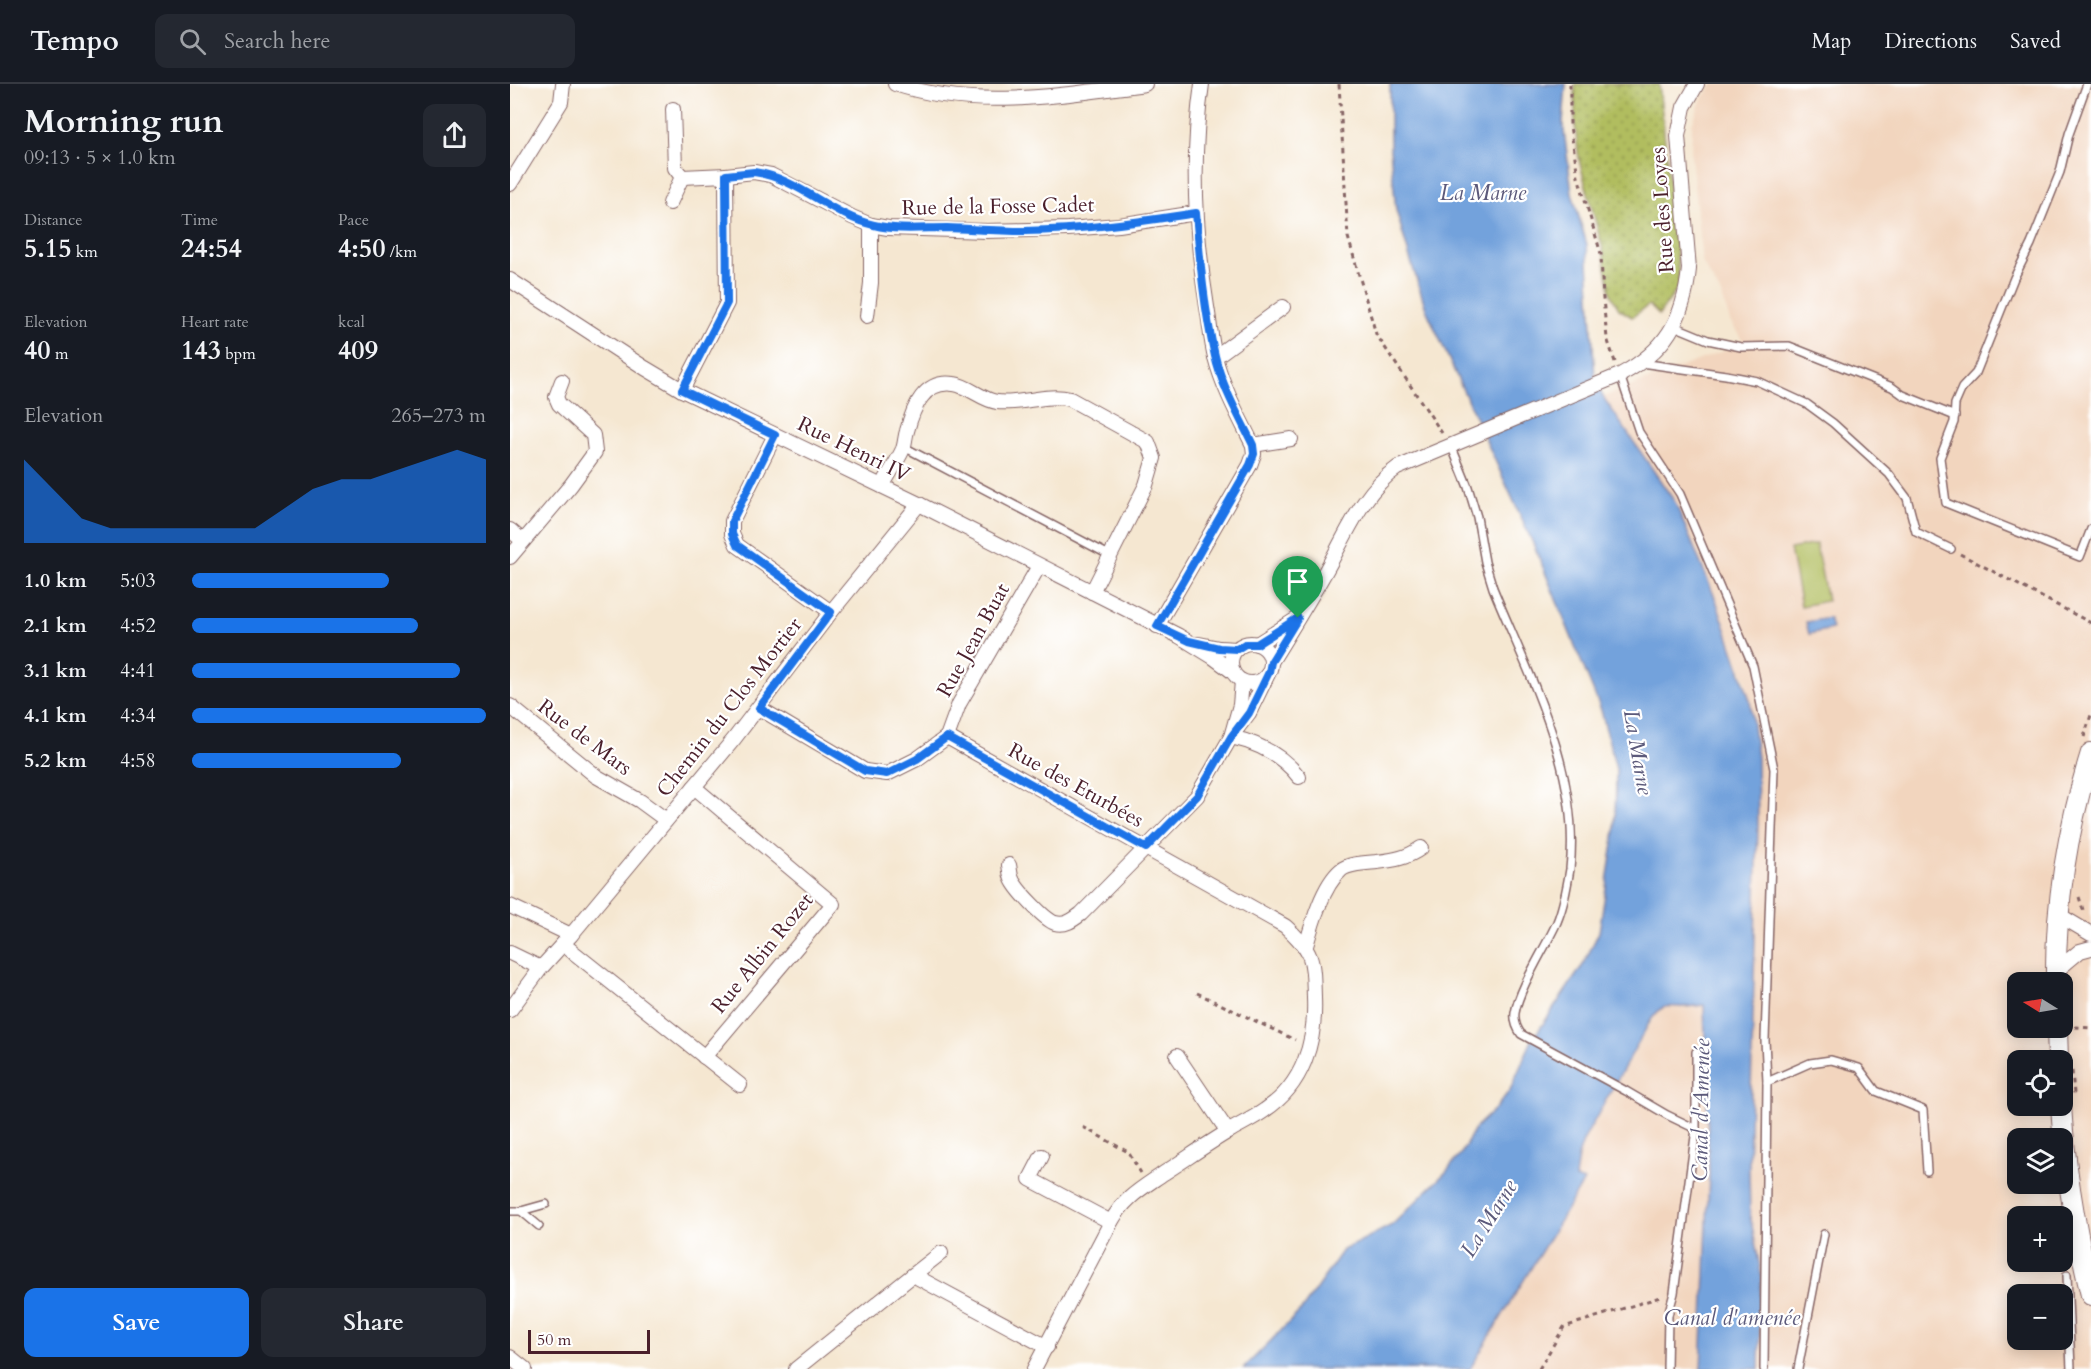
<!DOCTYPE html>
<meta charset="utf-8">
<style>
body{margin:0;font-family:Cardo,serif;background:#242831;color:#f1f3f6;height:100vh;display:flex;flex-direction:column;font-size:22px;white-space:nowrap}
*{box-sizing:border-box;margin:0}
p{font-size:20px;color:#9ea1a6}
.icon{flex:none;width:33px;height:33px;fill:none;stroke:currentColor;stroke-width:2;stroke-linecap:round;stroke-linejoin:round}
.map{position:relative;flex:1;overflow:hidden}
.side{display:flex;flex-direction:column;background:#171b24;width:510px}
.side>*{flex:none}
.needle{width:39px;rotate:281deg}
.tools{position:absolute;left:1497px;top:888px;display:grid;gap:12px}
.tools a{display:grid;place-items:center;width:66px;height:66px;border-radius:12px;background:#171b24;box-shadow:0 3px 15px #0003;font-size:30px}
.scale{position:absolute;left:18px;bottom:15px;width:122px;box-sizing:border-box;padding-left:6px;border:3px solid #4a1f2b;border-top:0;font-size:16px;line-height:21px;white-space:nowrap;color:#4a1f2b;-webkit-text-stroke:4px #fff;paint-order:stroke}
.pin{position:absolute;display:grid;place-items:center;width:51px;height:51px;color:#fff;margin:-62px -26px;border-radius:50% 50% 50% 0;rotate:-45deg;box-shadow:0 0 6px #0007}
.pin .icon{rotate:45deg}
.round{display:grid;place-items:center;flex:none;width:63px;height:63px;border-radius:12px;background:#242831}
.summary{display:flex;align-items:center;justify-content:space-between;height:102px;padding:0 24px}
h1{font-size:33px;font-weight:700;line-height:45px}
.metrics{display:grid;grid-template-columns:repeat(3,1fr);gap:9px;height:102px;padding:6px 24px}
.metrics div{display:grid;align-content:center}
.metrics b{font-size:26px;font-weight:700}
.metrics small{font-size:16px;font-weight:400}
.metrics p{font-size:16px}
.chart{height:168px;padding:12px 24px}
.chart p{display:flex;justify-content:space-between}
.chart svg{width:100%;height:108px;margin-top:6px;fill:#1a73e8;opacity:.7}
.primary-button{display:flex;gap:12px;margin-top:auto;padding:12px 24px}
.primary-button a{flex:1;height:69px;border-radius:12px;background:#1a73e8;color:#fff;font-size:24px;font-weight:700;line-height:69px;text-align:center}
.primary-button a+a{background:#242831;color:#f1f3f6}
ul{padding:0 24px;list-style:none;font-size:20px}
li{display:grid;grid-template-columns:96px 72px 1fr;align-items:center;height:45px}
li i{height:15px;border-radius:8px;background:#1a73e8}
header{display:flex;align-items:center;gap:36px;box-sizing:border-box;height:84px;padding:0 30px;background:#171b24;border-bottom:2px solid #363941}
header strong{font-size:28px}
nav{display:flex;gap:33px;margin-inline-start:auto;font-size:21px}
.search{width:420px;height:54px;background:#242831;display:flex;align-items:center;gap:15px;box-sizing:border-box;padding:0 21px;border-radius:12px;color:#9ea1a6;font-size:22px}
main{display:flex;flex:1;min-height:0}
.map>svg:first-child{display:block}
.built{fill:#f2d5be;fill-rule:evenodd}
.grass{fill:url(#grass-dots);stroke:#7e6e45;stroke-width:1.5}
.pitch{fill:#b1bd5f;stroke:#7e6e45;stroke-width:1.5}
.water{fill:#73a2dc;stroke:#5e6084;stroke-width:1.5}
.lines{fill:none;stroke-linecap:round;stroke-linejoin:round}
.lane-casing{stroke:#866565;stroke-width:10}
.street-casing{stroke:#866565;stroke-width:16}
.secondary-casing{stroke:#866565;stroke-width:22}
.path{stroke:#866565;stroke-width:3;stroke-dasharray:4.5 4.5;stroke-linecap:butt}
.lane{stroke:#fff;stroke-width:7}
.street{stroke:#fff;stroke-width:14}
.secondary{stroke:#fff;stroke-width:20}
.route-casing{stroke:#fff;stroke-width:12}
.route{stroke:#1a73e8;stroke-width:8}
.labels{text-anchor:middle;stroke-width:4.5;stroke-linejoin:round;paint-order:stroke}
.street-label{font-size:21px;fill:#4a1f2b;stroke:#fff}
.water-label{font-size:22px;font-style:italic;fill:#5c5a7b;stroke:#fff}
</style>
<header>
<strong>Tempo</strong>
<div class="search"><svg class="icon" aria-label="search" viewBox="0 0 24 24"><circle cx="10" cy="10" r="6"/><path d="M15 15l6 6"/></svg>Search here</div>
<nav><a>Map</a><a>Directions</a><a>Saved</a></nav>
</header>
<main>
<section class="side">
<div class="summary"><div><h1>Morning run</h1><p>09:13 · 5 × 1.0 km</p></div><a class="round"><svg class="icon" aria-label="share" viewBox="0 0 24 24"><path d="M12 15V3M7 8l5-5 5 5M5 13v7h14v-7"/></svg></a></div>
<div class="metrics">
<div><p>Distance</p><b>5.15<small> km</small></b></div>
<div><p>Time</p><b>24:54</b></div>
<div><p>Pace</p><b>4:50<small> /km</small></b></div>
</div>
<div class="metrics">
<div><p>Elevation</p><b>40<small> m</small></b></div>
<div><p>Heart rate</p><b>143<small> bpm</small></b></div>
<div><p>kcal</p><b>409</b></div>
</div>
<div class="chart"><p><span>Elevation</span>265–273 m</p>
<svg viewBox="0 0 160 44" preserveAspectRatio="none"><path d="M0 44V10L10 22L20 34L30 38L40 38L50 38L60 38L70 38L80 38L90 30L100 22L110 18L120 18L130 14L140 10L150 6L160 10V44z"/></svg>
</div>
<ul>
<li><b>1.0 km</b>5:03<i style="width:67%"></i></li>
<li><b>2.1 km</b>4:52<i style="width:77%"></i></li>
<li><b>3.1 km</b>4:41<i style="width:91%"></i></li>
<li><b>4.1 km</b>4:34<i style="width:100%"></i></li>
<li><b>5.2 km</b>4:58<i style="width:71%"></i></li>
</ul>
<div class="primary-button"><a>Save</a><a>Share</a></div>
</section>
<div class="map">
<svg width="1581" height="1285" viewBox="0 0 1581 1285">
<defs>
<pattern id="grass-dots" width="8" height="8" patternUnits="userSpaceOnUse" patternTransform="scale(1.5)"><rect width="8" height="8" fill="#b1bd5f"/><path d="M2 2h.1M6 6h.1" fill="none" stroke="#92994f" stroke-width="1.8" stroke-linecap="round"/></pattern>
</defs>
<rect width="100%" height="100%" fill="#fff"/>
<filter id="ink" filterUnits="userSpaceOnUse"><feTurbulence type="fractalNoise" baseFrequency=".0167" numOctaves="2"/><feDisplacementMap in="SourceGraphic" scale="12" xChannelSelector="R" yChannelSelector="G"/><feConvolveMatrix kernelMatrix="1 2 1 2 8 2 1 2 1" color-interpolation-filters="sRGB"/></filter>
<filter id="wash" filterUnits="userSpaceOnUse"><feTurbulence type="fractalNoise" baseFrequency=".008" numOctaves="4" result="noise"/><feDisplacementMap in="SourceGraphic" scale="24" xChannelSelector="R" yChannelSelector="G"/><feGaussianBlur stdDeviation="1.35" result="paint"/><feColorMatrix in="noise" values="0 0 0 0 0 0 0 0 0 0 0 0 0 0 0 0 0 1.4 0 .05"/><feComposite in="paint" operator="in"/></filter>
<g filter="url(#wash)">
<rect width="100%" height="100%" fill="#f5e7d1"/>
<path class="built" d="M1203,0H1581V1285H960L1074,1097L1065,1094L1068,1072L1073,1057L1148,927L1159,921L1170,923L1244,917L1248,741L1247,673L1236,597L1205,516L1165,418L1093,313L1234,259L1220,237L1212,212L1192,178L1181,71L1182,40L1192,14ZM1508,898H1552V944H1508ZM1508,976H1552V1022H1508ZM1508,1054H1552V1100H1508ZM1508,1132H1552V1178H1508ZM1508,1210H1552V1256H1508Z"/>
<polygon class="grass" points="1065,0 1149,0 1170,201 1149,231 1139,221 1122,233 1109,225 1101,211 1092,162 1069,76 1065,41"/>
<polygon class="pitch" points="1306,460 1317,517 1291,522 1280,465"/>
<g class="water">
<path d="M880,0H1056L1053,39L1062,109L1077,161L1085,295L1093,313L1165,418L1206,516L1240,616L1247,674L1248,741L1239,1084L1240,1131L1251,1189L1249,1285H1191L1199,1089L1194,921C1186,922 1178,923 1170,923C1153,922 1152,921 1141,936L1073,1057L1068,1072L1065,1094L1074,1097L960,1285H733L793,1224L833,1166L882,1141L936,1088L952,1068L965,1044L986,1024L1000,1006L1022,956L1073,881L1089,848L1105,747L1106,685L1091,626L1026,466L916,225L899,171L886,126L880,65Z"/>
<polygon points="1319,534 1322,545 1299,550 1296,538"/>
</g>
</g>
<g filter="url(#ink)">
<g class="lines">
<g class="lane-casing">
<g id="lane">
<polyline points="1577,0 1559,50 1550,88 1521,160 1504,194 1466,289 1452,304 1445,320 1444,338 1430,374 1436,419 1570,473 1581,445"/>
<polyline points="1164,242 1198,256 1231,263 1279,262 1382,303 1393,311 1445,332"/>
<polyline points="1131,279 1216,291 1247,297 1297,320 1323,339 1379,390 1397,414 1406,448 1441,465"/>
<polyline points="1110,291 1129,348 1170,410 1243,582 1264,685 1255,956 1257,998"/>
<path d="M941,361L958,403L967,433L975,478L983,504C1019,592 1071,687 1060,785C1057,803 1054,821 1047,838C1036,863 1009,904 1005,929C1004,937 1006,943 1011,950L1116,1007L1157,1031L1186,1045L1164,1209L1158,1231L1157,1285"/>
<polyline points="394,363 601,472"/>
<polyline points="1186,968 1186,1045"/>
<polyline points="0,1127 11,1127 36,1120"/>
<polyline points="11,1127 29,1142"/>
<polyline points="1557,1191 1561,1285"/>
<polyline points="1254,1285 1257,998 1300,979 1321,976 1349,984 1366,1007 1413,1026 1417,1087"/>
<polyline points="1288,1285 1314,1150"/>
</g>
</g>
<g class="street-casing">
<g id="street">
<path d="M385,0C467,27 551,11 635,0"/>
<polyline points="163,25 165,84 172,93 216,91 217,219 172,306"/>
<polyline points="216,91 244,88 261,91 342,133 361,141 378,144 477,147 558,145 609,141 686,129"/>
<polyline points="0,100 51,18 53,0"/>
<polyline points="160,119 172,93"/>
<polyline points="0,196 135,284 172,306 409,420 669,552 703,573 723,588"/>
<polyline points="357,232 361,199 361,141"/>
<polyline points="705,273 773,223"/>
<polyline points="265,351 222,437 222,450 227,461 321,528"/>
<polyline points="743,361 781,355"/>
<path d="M372,402C379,390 387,378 393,365C395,360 395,353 397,347C403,324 414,295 444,300C459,302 472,316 487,318C512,321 536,309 560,315L638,358L644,374L636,401L582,508"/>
<polyline points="0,446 13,457"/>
<polyline points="0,473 61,401 85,368 83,351 49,320 46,313 52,297"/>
<path d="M647,542L740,381L744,370L743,361C729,333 713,304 705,273C701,257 700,240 697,223C685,149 681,75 692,0"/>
<circle cx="741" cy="579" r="20"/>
<polyline points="689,560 709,564 727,565"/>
<polyline points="747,560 785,536"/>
<path d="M761,578C779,549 797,520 814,490C835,454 852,408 887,384L1110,291C1155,267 1174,236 1179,185L1168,52L1174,23L1187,0"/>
<polyline points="0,622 86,692 130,717 156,736"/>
<polyline points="249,624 355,687 377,690 407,675 437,653"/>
<polyline points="726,646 739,629 758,590"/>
<path d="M437,653L775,842C804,868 803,876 804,914C806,958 793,1001 755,1026C744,1034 731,1040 719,1047C697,1060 676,1075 654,1089C631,1105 615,1113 601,1138L524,1285"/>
<polyline points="437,653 449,620 529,482"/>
<path d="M721,653C748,659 772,671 789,693"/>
<polyline points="184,703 323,820 194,973"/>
<path d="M499,781C500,785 500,791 502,795C506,805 535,836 545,839C555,842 563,836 571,830L687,712L721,653L730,621L732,597"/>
<polyline points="0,822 61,851"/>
<polyline points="1549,831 1581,850"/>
<polyline points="53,860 230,1001"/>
<path d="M796,862C802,840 813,801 831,786C839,779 857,779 867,778C884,776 897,774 911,764"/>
<polyline points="0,869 31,884"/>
<polyline points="1546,887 1570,867 1581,864"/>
<polyline points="0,926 31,884 61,851 224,655 321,528 409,420"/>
<polyline points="667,972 718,1048"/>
<polyline points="532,1072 520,1095 601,1138"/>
<polyline points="403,1191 431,1169"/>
<polyline points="0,1273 15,1285"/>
<polyline points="286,1285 403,1191 537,1263"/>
</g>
</g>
<g class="secondary-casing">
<g id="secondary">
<path d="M1546,898C1545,822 1558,743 1581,669"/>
<polyline points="1547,944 1548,976"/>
<path d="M1551,1022C1555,1085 1566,1149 1581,1211"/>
</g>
</g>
<g class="path">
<polyline points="829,0 838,153 866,250 932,349"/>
<polyline points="1060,0 1060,42 1068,92 1091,170 1093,215 1097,254 1105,278"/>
<polyline points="1450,470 1581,539"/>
<polyline points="1574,653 1581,631"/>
<polyline points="1569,813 1574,829"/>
<polyline points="687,909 785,956"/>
<polyline points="1558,909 1559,932"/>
<polyline points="1565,943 1581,944"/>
<polyline points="1562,987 1564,1010"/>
<polyline points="573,1043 618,1068 631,1089"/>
<polyline points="1029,1285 1054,1243 1150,1213"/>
</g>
<use href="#lane" class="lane"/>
<use href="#street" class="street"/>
<use href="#secondary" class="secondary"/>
</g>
</g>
<g class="lines" filter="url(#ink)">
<g class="route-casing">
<path id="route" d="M244,88C288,94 322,132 364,141C388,147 413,144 437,144C463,145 489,147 514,147C572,146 629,138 686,129C690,176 694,225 705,272C712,303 729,332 743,361L744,370L740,381L647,542L679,557L709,564L727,565L735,560H747L788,534L761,578L759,588L739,629L721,653L687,712L636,764L437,653L407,675L377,690L355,687L249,624L321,528L227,461L222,450V437L265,351L172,306L217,219L216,91Z"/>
</g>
<use href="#route" class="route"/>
</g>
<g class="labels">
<g class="street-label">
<text transform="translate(488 122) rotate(-1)" y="7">Rue de la Fosse Cadet</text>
<text transform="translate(1152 126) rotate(-94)" y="7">Rue des Loyes</text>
<text transform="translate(344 365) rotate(26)" y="7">Rue Henri IV</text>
<text transform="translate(463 556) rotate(-61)" y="7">Rue Jean Buat</text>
<text transform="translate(219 623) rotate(-52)" y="7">Chemin du Clos Mortier</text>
<text transform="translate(75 653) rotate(37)" y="7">Rue de Mars</text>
<text transform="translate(566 701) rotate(29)" y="7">Rue des Eturbées</text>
<text transform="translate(252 869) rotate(-51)" y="7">Rue Albin Rozet</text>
</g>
<g class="water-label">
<text x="973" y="116">La Marne</text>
<text transform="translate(1129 668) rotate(80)" y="8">La Marne</text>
<text transform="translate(1190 1026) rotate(-89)" y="8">Canal d'Amenée</text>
<text transform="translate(978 1134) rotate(-58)" y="8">La Marne</text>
<text x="1222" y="1241">Canal d'amenée</text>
</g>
</g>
</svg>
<div class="tools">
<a><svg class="needle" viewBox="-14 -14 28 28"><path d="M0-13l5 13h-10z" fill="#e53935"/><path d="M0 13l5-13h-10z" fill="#9ea1a6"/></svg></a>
<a><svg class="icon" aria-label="locate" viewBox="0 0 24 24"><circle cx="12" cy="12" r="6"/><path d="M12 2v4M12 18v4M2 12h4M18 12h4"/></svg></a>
<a><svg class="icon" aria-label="layers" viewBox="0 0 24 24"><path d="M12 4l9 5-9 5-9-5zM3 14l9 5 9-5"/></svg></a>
<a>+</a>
<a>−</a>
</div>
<div class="scale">50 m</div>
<div class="pin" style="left:788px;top:534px;background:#1e9e55"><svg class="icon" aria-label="arrive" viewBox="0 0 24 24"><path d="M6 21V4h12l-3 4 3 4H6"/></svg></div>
</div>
</main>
